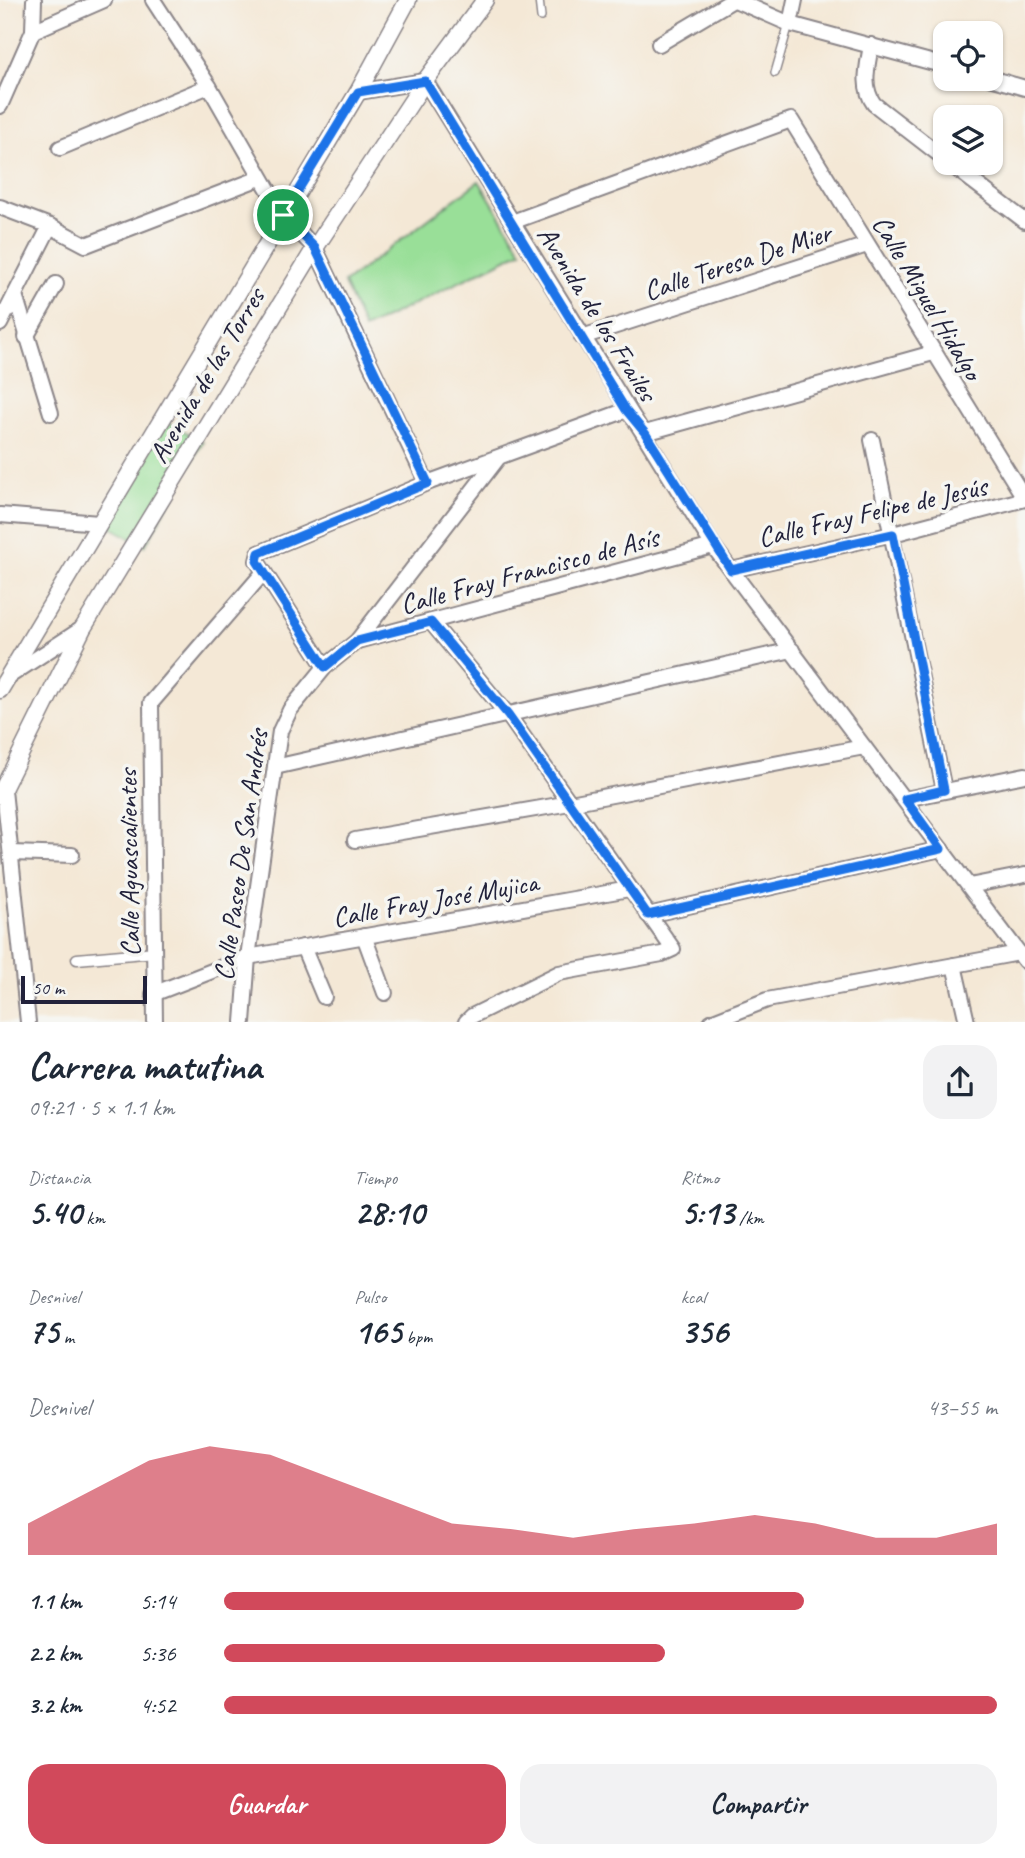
<!DOCTYPE html>
<html lang="es">
<meta charset="utf-8">
<style>
body{margin:0;font-family:Caveat,sans-serif;background:#f2f2f3;color:#1f2937;height:100vh;display:flex;flex-direction:column;font-size:26px;white-space:nowrap}
*{box-sizing:border-box;margin:0}
p{font-size:23px;color:#747a83}
.icon{flex:none;width:38px;height:38px;fill:none;stroke:currentColor;stroke-width:2;stroke-linecap:round;stroke-linejoin:round}
.map{position:relative;height:1022px;overflow:hidden}
.details{display:flex;flex-direction:column;background:#fff;flex:1}
.details>*{flex:none}
.fabs{position:absolute;left:933px;top:21px;display:grid;gap:14px}
.fabs a{display:grid;place-items:center;width:70px;height:70px;border-radius:14px;background:#fff;box-shadow:0 2px 5px #0004;font-size:35px}
.scale{position:absolute;left:21px;bottom:18px;width:126px;box-sizing:border-box;padding-left:7px;border:4px solid #22223b;border-top:0;font-size:19px;line-height:24px;white-space:nowrap;color:#22223b;-webkit-text-stroke:5px #f6f6f2;paint-order:stroke}
.pin{position:absolute;display:grid;place-items:center;width:60px;height:60px;color:#fff;margin:-30px;border:4px solid #fff;border-radius:50%;box-shadow:0 2px 7px #0007}
.round{display:grid;place-items:center;flex:none;width:74px;height:74px;border-radius:21px;background:#f2f2f3}
.summary{display:flex;align-items:center;justify-content:space-between;height:119px;padding:0 28px}
h1{font-size:38px;font-weight:700;line-height:52px}
.metrics{display:grid;grid-template-columns:repeat(3,1fr);gap:10px;height:119px;padding:7px 28px}
.metrics div{display:grid;align-content:center}
.metrics b{font-size:35px;font-weight:700}
.metrics small{font-size:19px;font-weight:400}
.metrics p{font-size:19px}
.chart{height:196px;padding:14px 28px}
.chart p{display:flex;justify-content:space-between}
.chart svg{width:100%;height:126px;margin-top:7px;fill:#d1495b;opacity:.7}
.action{display:flex;gap:14px;margin-top:auto;padding:14px 28px}
.action a{flex:1;height:80px;border-radius:21px;background:#d1495b;color:#fff;font-size:28px;font-weight:700;line-height:80px;text-align:center}
.action a+a{background:#f2f2f3;color:#1f2937}
ul{padding:0 28px;list-style:none;font-size:23px}
li{display:grid;grid-template-columns:112px 84px 1fr;align-items:center;height:52px}
li i{height:18px;border-radius:9px;background:#d1495b}
.map>svg:first-child{display:block}
.green{fill:#99df98;stroke:#5e806a;stroke-width:2}
.lines{fill:none;stroke-linecap:round;stroke-linejoin:round}
.service-casing{stroke:#8b8588;stroke-width:10}
.pedestrian-casing{stroke:#8b8588;stroke-width:13}
.minor-casing{stroke:#8b8588;stroke-width:18}
.tertiary-casing{stroke:#8b8588;stroke-width:19}
.service{stroke:#fff;stroke-width:7}
.pedestrian{stroke:#fff;stroke-width:10}
.minor{stroke:#fff;stroke-width:14}
.tertiary{stroke:#fff;stroke-width:16}
.route-casing{stroke:#fff;stroke-width:14}
.route{stroke:#1a73e8;stroke-width:9}
.labels{text-anchor:middle;stroke-width:7;stroke-linejoin:round;paint-order:stroke}
.street-label{font-size:28px;fill:#22223b;stroke:#f6f6f2}
</style>
<div class="map">
<svg width="1025" height="1022" viewBox="0 0 1025 1022">
<rect width="100%" height="100%" fill="#f6f6f2"/>
<filter id="ink" filterUnits="userSpaceOnUse"><feTurbulence type="fractalNoise" baseFrequency=".0143" numOctaves="2"/><feDisplacementMap in="SourceGraphic" scale="14" xChannelSelector="R" yChannelSelector="G"/><feConvolveMatrix kernelMatrix="1 2 1 2 8 2 1 2 1" color-interpolation-filters="sRGB"/></filter>
<filter id="wash" filterUnits="userSpaceOnUse"><feTurbulence type="fractalNoise" baseFrequency=".00686" numOctaves="4" result="noise"/><feDisplacementMap in="SourceGraphic" scale="28" xChannelSelector="R" yChannelSelector="G"/><feGaussianBlur stdDeviation="1.57" result="paint"/><feColorMatrix in="noise" values="0 0 0 0 0 0 0 0 0 0 0 0 0 0 0 0 0 1.4 0 .05"/><feComposite in="paint" operator="in"/></filter>
<g filter="url(#wash)">
<rect width="100%" height="100%" fill="#f4e8d6"/>
<g class="green">
<polygon points="479,181 522,251 364,329 344,283"/>
<polygon points="162,419 203,442 145,546 104,523"/>
</g>
</g>
<g filter="url(#ink)">
<g class="lines">
<g class="service-casing">
<g id="service">
<polyline points="539,0 541,17"/>
<polyline points="775,73 789,24"/>
</g>
</g>
<g class="pedestrian-casing">
<polyline id="pedestrian" points="77,959 155,952"/>
</g>
<g class="minor-casing">
<g id="minor">
<polyline points="153,0 209,86 283,215 315,248 427,483"/>
<polyline points="735,0 790,24 945,66"/>
<polyline points="790,24 795,0"/>
<polyline points="33,31 104,0"/>
<polyline points="659,44 733,0"/>
<path d="M871,45C868,65 861,86 874,104L945,159"/>
<polyline points="990,78 1025,88"/>
<polyline points="358,92 425,81 713,546 1025,961"/>
<polyline points="0,106 33,31 34,0"/>
<polyline points="60,148 209,86"/>
<polyline points="949,163 1025,221"/>
<polyline points="0,207 50,226 86,245 260,178"/>
<polyline points="512,222 791,120 1025,499"/>
<polyline points="15,295 51,413"/>
<polyline points="0,324 50,226"/>
<polyline points="26,337 56,284"/>
<polyline points="582,337 867,245"/>
<polyline points="645,433 933,353"/>
<polyline points="872,440 944,790"/>
<polyline points="0,515 99,523"/>
<polyline points="731,570 893,534 1025,499"/>
<polyline points="431,622 508,715 673,949 662,954 559,973 472,1016 466,1022"/>
<polyline points="357,641 713,546"/>
<polyline points="325,667 257,561 259,553 427,483 627,410"/>
<polyline points="8,677 83,628"/>
<polyline points="275,767 792,650"/>
<polyline points="4,790 28,1022"/>
<polyline points="905,799 1025,775"/>
<polyline points="355,840 570,803 864,747"/>
<polyline points="12,853 72,855"/>
<polyline points="969,886 1025,875"/>
<polyline points="648,915 941,849"/>
<polyline points="364,936 385,993"/>
<polyline points="303,947 324,997"/>
<polyline points="954,965 967,1022"/>
<polyline points="153,994 248,957 629,889"/>
<polyline points="155,1022 151,703 264,572"/>
<polyline points="243,1022 248,957 280,731 290,710 325,667 357,641 498,458"/>
<polyline points="711,1022 767,1000 1019,953"/>
</g>
</g>
<g class="tertiary-casing">
<g id="tertiary">
<polyline points="0,690 358,92 408,0"/>
<polyline points="0,795 83,628 315,248 425,81 485,0"/>
</g>
</g>
<use href="#service" class="service"/>
<use href="#pedestrian" class="pedestrian"/>
<use href="#minor" class="minor"/>
<use href="#tertiary" class="tertiary"/>
</g>
</g>
<g class="lines" filter="url(#ink)">
<g class="route-casing">
<polygon id="route" points="425,81 626,410 645,433 731,570 893,534 944,790 905,799 941,849 648,915 508,715 431,622 357,641 325,667 257,561 259,553 428,483 315,248 283,215 358,92"/>
</g>
<use href="#route" class="route"/>
</g>
<g class="labels">
<g class="street-label">
<text transform="translate(737 261) rotate(-18)" y="10">Calle Teresa De Mier</text>
<text transform="translate(928 297) rotate(59)" y="10">Calle Miguel Hidalgo</text>
<text transform="translate(598 313) rotate(58)" y="10">Avenida de los Frailes</text>
<text transform="translate(206 375) rotate(-59)" y="10">Avenida de las Torres</text>
<text transform="translate(872 511) rotate(-13)" y="10">Calle Fray Felipe de Jesús</text>
<text transform="translate(529 570) rotate(-15)" y="10">Calle Fray Francisco de Asís</text>
<text transform="translate(240 855) rotate(-82)" y="10">Calle Paseo De San Andrés</text>
<text transform="translate(128 863) rotate(-91)" y="10">Calle Aguascalientes</text>
<text transform="translate(435 899) rotate(-10)" y="10">Calle Fray José Mujica</text>
</g>
</g>
</svg>
<div class="fabs">
<a><svg class="icon" aria-label="locate" viewBox="0 0 24 24"><circle cx="12" cy="12" r="6"/><path d="M12 2v4M12 18v4M2 12h4M18 12h4"/></svg></a>
<a><svg class="icon" aria-label="layers" viewBox="0 0 24 24"><path d="M12 4l9 5-9 5-9-5zM3 14l9 5 9-5"/></svg></a>
</div>
<div class="scale">50 m</div>
<div class="pin" style="left:283px;top:215px;background:#1e9e55"><svg class="icon" aria-label="arrive" viewBox="0 0 24 24"><path d="M6 21V4h12l-3 4 3 4H6"/></svg></div>
</div>
<section class="details">
<div class="summary"><div><h1>Carrera matutina</h1><p>09:21 · 5 × 1.1 km</p></div><a class="round"><svg class="icon" aria-label="share" viewBox="0 0 24 24"><path d="M12 15V3M7 8l5-5 5 5M5 13v7h14v-7"/></svg></a></div>
<div class="metrics">
<div><p>Distancia</p><b>5.40<small> km</small></b></div>
<div><p>Tiempo</p><b>28:10</b></div>
<div><p>Ritmo</p><b>5:13<small> /km</small></b></div>
</div>
<div class="metrics">
<div><p>Desnivel</p><b>75<small> m</small></b></div>
<div><p>Pulso</p><b>165<small> bpm</small></b></div>
<div><p>kcal</p><b>356</b></div>
</div>
<div class="chart"><p><span>Desnivel</span>43–55 m</p>
<svg viewBox="0 0 160 44" preserveAspectRatio="none"><path d="M0 44V33L10 22L20 11L30 6L40 9L50 17L60 25L70 33L80 35L90 38L100 35L110 33L120 30L130 33L140 38L150 38L160 33V44z"/></svg>
</div>
<ul>
<li><b>1.1 km</b>5:14<i style="width:75%"></i></li>
<li><b>2.2 km</b>5:36<i style="width:57%"></i></li>
<li><b>3.2 km</b>4:52<i style="width:100%"></i></li>
</ul>
<div class="action"><a>Guardar</a><a>Compartir</a></div>
</section>
